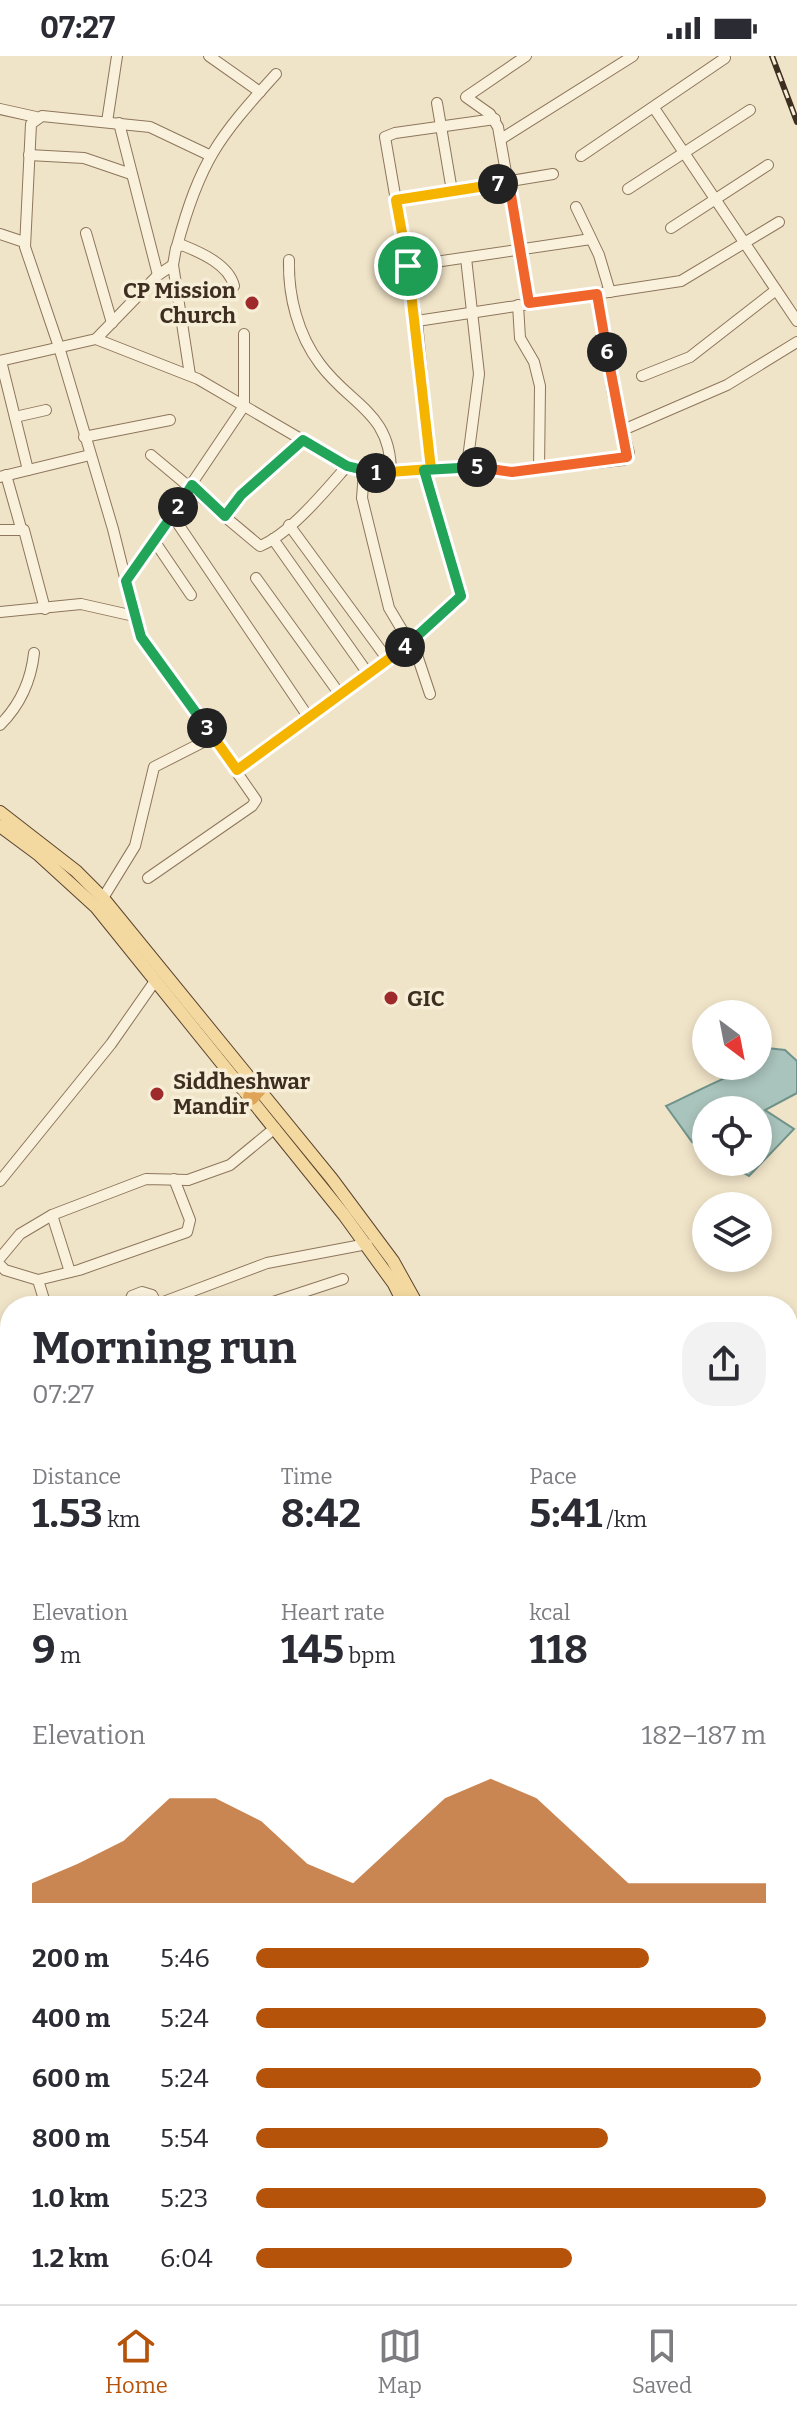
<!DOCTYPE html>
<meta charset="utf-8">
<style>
body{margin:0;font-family:Bitter,serif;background:#f2f2f3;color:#2b2b33;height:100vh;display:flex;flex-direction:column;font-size:30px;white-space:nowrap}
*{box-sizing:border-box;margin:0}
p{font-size:26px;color:#7c7c81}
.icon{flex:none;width:44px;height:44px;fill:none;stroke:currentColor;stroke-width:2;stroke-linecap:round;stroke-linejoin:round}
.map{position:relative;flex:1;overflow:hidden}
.drawer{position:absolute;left:0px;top:1240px;width:798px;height:1008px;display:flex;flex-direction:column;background:#fff;border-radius:32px 32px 0 0;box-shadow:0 4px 12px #0003}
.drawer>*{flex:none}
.needle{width:52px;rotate:148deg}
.fabs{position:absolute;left:692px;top:944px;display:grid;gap:16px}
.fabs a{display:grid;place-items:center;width:80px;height:80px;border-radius:50%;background:#fff;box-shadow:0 4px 12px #0003;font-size:40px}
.pin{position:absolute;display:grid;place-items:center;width:68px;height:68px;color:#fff;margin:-34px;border:4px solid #fff;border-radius:50%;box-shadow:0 2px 8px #0007}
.km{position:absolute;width:40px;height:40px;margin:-20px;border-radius:50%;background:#222;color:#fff;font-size:22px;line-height:40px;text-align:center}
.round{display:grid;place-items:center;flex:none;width:84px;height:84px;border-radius:32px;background:#f2f2f3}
.summary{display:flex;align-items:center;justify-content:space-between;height:136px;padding:0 32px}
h1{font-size:44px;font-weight:700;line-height:60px}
.metrics{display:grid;grid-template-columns:repeat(3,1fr);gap:12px;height:136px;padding:8px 32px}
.metrics div{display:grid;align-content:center}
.metrics b{font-size:40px;font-weight:700}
.metrics small{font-size:22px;font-weight:400}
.metrics p{font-size:22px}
.chart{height:224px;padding:16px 32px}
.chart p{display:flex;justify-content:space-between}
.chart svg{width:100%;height:144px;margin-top:8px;fill:#b45309;opacity:.7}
ul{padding:0 32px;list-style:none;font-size:26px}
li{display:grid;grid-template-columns:128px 96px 1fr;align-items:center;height:60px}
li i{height:20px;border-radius:10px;background:#b45309}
.status{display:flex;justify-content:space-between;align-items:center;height:56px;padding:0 40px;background:#fff;direction:ltr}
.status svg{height:22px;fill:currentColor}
.dock{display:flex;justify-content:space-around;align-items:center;height:112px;border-top:2px solid #e1e1e2;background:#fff;font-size:22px;color:#7c7c81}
.dock a{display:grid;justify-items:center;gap:4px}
.dock .selected{color:#b45309}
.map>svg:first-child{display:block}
.water{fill:#a9c4bc;stroke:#6f938a;stroke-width:2}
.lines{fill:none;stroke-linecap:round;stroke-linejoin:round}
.minor-casing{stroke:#8d765c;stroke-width:12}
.major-casing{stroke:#5b4430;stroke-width:14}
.highway-casing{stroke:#5b4430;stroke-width:18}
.minor{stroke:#faf1dc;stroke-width:10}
.major{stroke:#f3d9a0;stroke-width:12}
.highway{stroke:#e0a458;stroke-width:16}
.rail-casing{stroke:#3d2e20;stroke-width:6}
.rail{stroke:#f7eed8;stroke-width:3;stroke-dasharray:9;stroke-linecap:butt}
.split-1-casing{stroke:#fff;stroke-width:16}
.split-2-casing{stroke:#fff;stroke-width:16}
.split-3-casing{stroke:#fff;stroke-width:16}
.split-4-casing{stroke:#fff;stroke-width:16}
.split-5-casing{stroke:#fff;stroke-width:16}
.split-6-casing{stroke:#fff;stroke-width:16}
.split-7-casing{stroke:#fff;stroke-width:16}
.split-8-casing{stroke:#fff;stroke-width:16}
.split-1{stroke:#f5b400;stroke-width:10}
.split-2{stroke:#22a559;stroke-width:10}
.split-3{stroke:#22a559;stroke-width:10}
.split-4{stroke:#f5b400;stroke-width:10}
.split-5{stroke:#22a559;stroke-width:10}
.split-6{stroke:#f0652b;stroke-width:10}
.split-7{stroke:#f0652b;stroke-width:10}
.split-8{stroke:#f5b400;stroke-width:10}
.poi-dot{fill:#9e2a2b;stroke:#f7eed8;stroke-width:3}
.labels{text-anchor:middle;stroke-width:7;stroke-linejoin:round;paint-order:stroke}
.poi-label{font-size:22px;font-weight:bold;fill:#3d2e20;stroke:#f7eed8;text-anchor:start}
</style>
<div class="status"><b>07:27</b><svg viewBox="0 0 49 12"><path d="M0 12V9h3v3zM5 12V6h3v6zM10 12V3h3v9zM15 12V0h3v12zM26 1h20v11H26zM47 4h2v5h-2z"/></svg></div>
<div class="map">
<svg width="797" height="2248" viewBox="0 0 797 2248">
<rect width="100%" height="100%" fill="#f0e4c8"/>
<path class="water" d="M767,992L785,994L797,1005V1037L765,1054L794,1073L749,1120L725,1106H758V1054H706V1095L692,1086L666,1050C684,1042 745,1010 758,1010V1003Z"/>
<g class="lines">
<g class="minor-casing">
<g id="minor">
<polyline points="209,0 260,36"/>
<polyline points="526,0 466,41 490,58 498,71 529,247"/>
<polyline points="437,47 452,135"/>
<polyline points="654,52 797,265"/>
<polyline points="0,53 36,61"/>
<polyline points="107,66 117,0"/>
<polyline points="119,67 158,219"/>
<polyline points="501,83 633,0"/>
<polyline points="29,99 84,102 131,118"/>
<polyline points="581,100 725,2"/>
<polyline points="628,133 750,54"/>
<polyline points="396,144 553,118"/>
<polyline points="576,151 599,199 610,236"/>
<polyline points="671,172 768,109"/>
<polyline points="86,177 112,267"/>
<polyline points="0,178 24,186"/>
<path d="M177,190C200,105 218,82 276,18"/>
<polyline points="466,202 479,318 467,410"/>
<path d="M289,204C288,240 298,279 320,308C351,350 391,356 391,417"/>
<path d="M173,209L176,192L182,189C202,197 229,209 234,230"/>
<polyline points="408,210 591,183"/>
<polyline points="518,249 520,282 534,306 540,330 539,414"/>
<polyline points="417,265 681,225 779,166"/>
<polyline points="96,283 158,219 173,209 190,319"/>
<polyline points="0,305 96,283 198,323 347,410 376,417 467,410 512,416 623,404 629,397 613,338 597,238"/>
<polyline points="1,305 28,414"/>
<polyline points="642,320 690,301 776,234"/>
<polyline points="15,361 46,354"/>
<polyline points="623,374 727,329 797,286"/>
<polyline points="84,381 170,364"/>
<path d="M151,399L260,490C290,478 325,435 347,410"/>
<polyline points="431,413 417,266 385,81 395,77 495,63"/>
<polyline points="364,416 362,442 389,552 417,599 430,638"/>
<polyline points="6,419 21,472"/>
<polyline points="0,421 90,399"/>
<polyline points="172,459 309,662"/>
<polyline points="225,460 241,439 303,384"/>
<polyline points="289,469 388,604"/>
<polyline points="0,474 24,474 45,553"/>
<polyline points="273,483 369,619"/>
<polyline points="155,486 191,539"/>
<polyline points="256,522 341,640"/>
<polyline points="126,525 244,350 244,278"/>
<polyline points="0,556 81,548 134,560"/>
<path d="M0,669C21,648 31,625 34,597"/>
<polyline points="237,714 410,586 457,546 460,531 424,414"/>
<polyline points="148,822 252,750 256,744 138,574 113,473 59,291 25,191 31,68 42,60 150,71 209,99"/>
<polyline points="103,842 135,790 154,711 213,681"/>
<polyline points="0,1125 111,988 155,925"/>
<polyline points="52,1159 70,1216"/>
<polyline points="0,1202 20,1178 52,1159 146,1123 188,1124 230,1109 275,1072"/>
<polyline points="0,1209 5,1214 38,1224 46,1250"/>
<polyline points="38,1224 79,1214 187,1176 190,1164 174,1123"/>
<polyline points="158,1248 267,1207 367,1188"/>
<polyline points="128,1250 132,1240 142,1236 152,1239 158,1250"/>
<polyline points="261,1250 343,1223"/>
<polyline points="0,1380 10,1388"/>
<polyline points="0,1526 10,1523"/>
<polyline points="0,1570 10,1571"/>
<polyline points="0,1604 10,1605"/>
<polyline points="797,1720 789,1752 797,1765"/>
<polyline points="0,1730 10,1727"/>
<polyline points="788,1832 797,1796"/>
<polyline points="0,1867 10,1867"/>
<polyline points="0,1889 10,1888"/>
<polyline points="0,1921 10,1918"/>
<polyline points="0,1959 10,1958"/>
<polyline points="0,2003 10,2002"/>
<polyline points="788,2029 797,2046"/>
<polyline points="0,2038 10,2037"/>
<polyline points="0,2192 10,2183"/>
<polyline points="189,2238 193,2248"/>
<polyline points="134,2242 144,2248"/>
<polyline points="387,2244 396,2248"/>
<polyline points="610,2248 616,2238"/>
<polyline points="797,2248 797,2247"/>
</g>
</g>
<g class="major-casing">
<g id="major">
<polyline points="0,756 76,815 103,842 332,1123 393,1205 418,1250"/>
<polyline points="0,770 39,799 96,851 344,1159 394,1228 405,1250"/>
<polyline points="788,1979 797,1997"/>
<polyline points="788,2015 797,2031"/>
</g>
</g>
<g class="highway-casing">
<polyline id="highway" points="251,1041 258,1033"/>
</g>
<use href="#minor" class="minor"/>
<use href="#major" class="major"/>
<use href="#highway" class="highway"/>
<g class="rail-casing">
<g id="rail">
<polyline points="772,0 797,66"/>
<polyline points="788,1673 797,1640"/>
<polyline points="788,1702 797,1669"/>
<polyline points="630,2248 632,2238"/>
</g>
</g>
<use href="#rail" class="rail"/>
</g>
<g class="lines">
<g class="split-1-casing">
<polyline id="split-1" points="376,417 431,413 408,210"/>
</g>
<g class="split-2-casing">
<polyline id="split-2" points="178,451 192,429 225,460 241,439 303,384 347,410 376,417"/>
</g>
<g class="split-3-casing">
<polyline id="split-3" points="178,451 126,525 141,581 207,672"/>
</g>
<g class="split-4-casing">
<polyline id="split-4" points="207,672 237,714 405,591"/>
</g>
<g class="split-5-casing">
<polyline id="split-5" points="405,591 461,540 424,414 477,411"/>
</g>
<g class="split-6-casing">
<polyline id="split-6" points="477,411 512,416 627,401 607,296"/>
</g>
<g class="split-7-casing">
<polyline id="split-7" points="498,128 509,127 529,247 597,238 607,296"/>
</g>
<g class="split-8-casing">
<polyline id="split-8" points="408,210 396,144 498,128"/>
</g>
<use href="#split-1" class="split-1"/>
<use href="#split-2" class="split-2"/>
<use href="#split-3" class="split-3"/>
<use href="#split-4" class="split-4"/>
<use href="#split-5" class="split-5"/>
<use href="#split-6" class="split-6"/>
<use href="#split-7" class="split-7"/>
<use href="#split-8" class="split-8"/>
</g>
<g class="poi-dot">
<circle cx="252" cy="247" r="8"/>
<circle cx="391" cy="942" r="8"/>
<circle cx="157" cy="1038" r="8"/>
</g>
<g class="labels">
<g class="poi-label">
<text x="236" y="242" text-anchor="end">CP Mission<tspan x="236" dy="25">Church</tspan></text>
<text x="407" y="950">GIC</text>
<text x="173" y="1033">Siddheshwar<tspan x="173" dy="25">Mandir</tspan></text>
</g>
</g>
</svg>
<div class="fabs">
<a><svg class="needle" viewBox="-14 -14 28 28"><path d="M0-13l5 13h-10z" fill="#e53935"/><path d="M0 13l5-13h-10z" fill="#7c7c81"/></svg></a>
<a><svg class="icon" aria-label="locate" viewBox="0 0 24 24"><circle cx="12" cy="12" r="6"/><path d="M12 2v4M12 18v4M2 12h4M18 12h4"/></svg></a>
<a><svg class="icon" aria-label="layers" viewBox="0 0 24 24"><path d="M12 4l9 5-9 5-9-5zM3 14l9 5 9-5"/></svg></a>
</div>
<div class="pin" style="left:408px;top:210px;background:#1e9e55"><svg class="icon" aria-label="arrive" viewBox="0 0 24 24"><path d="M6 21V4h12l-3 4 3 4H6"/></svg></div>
<b class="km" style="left:376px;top:417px">1</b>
<b class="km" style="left:178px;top:451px">2</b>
<b class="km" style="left:207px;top:672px">3</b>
<b class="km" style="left:405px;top:591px">4</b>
<b class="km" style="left:477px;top:411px">5</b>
<b class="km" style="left:607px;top:296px">6</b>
<b class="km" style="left:498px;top:128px">7</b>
<section class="drawer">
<div class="summary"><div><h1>Morning run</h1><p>07:27</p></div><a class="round"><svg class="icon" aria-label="share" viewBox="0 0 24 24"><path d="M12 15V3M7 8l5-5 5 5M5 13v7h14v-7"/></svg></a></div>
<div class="metrics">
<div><p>Distance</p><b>1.53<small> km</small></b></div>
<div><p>Time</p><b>8:42</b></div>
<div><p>Pace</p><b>5:41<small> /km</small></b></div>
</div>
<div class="metrics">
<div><p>Elevation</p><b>9<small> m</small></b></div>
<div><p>Heart rate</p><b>145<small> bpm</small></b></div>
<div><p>kcal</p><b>118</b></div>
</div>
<div class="chart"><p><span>Elevation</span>182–187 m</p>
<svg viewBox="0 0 160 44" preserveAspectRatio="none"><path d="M0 44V38L10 32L20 25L30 12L40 12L50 19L60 32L70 38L80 25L90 12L100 6L110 12L120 25L130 38L140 38L150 38L160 38V44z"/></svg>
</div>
<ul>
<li><b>200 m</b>5:46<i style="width:77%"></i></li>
<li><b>400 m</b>5:24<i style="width:100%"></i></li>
<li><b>600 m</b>5:24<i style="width:99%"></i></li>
<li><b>800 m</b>5:54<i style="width:69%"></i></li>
<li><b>1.0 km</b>5:23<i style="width:100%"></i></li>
<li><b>1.2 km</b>6:04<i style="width:62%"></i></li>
</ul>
</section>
</div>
<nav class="dock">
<a class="selected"><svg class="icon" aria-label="home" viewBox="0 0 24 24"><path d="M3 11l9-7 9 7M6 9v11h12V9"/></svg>Home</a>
<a><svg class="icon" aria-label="map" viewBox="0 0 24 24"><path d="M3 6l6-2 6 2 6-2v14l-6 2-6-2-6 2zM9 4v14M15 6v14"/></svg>Map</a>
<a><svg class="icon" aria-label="saved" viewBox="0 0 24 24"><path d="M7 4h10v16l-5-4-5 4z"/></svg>Saved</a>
</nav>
